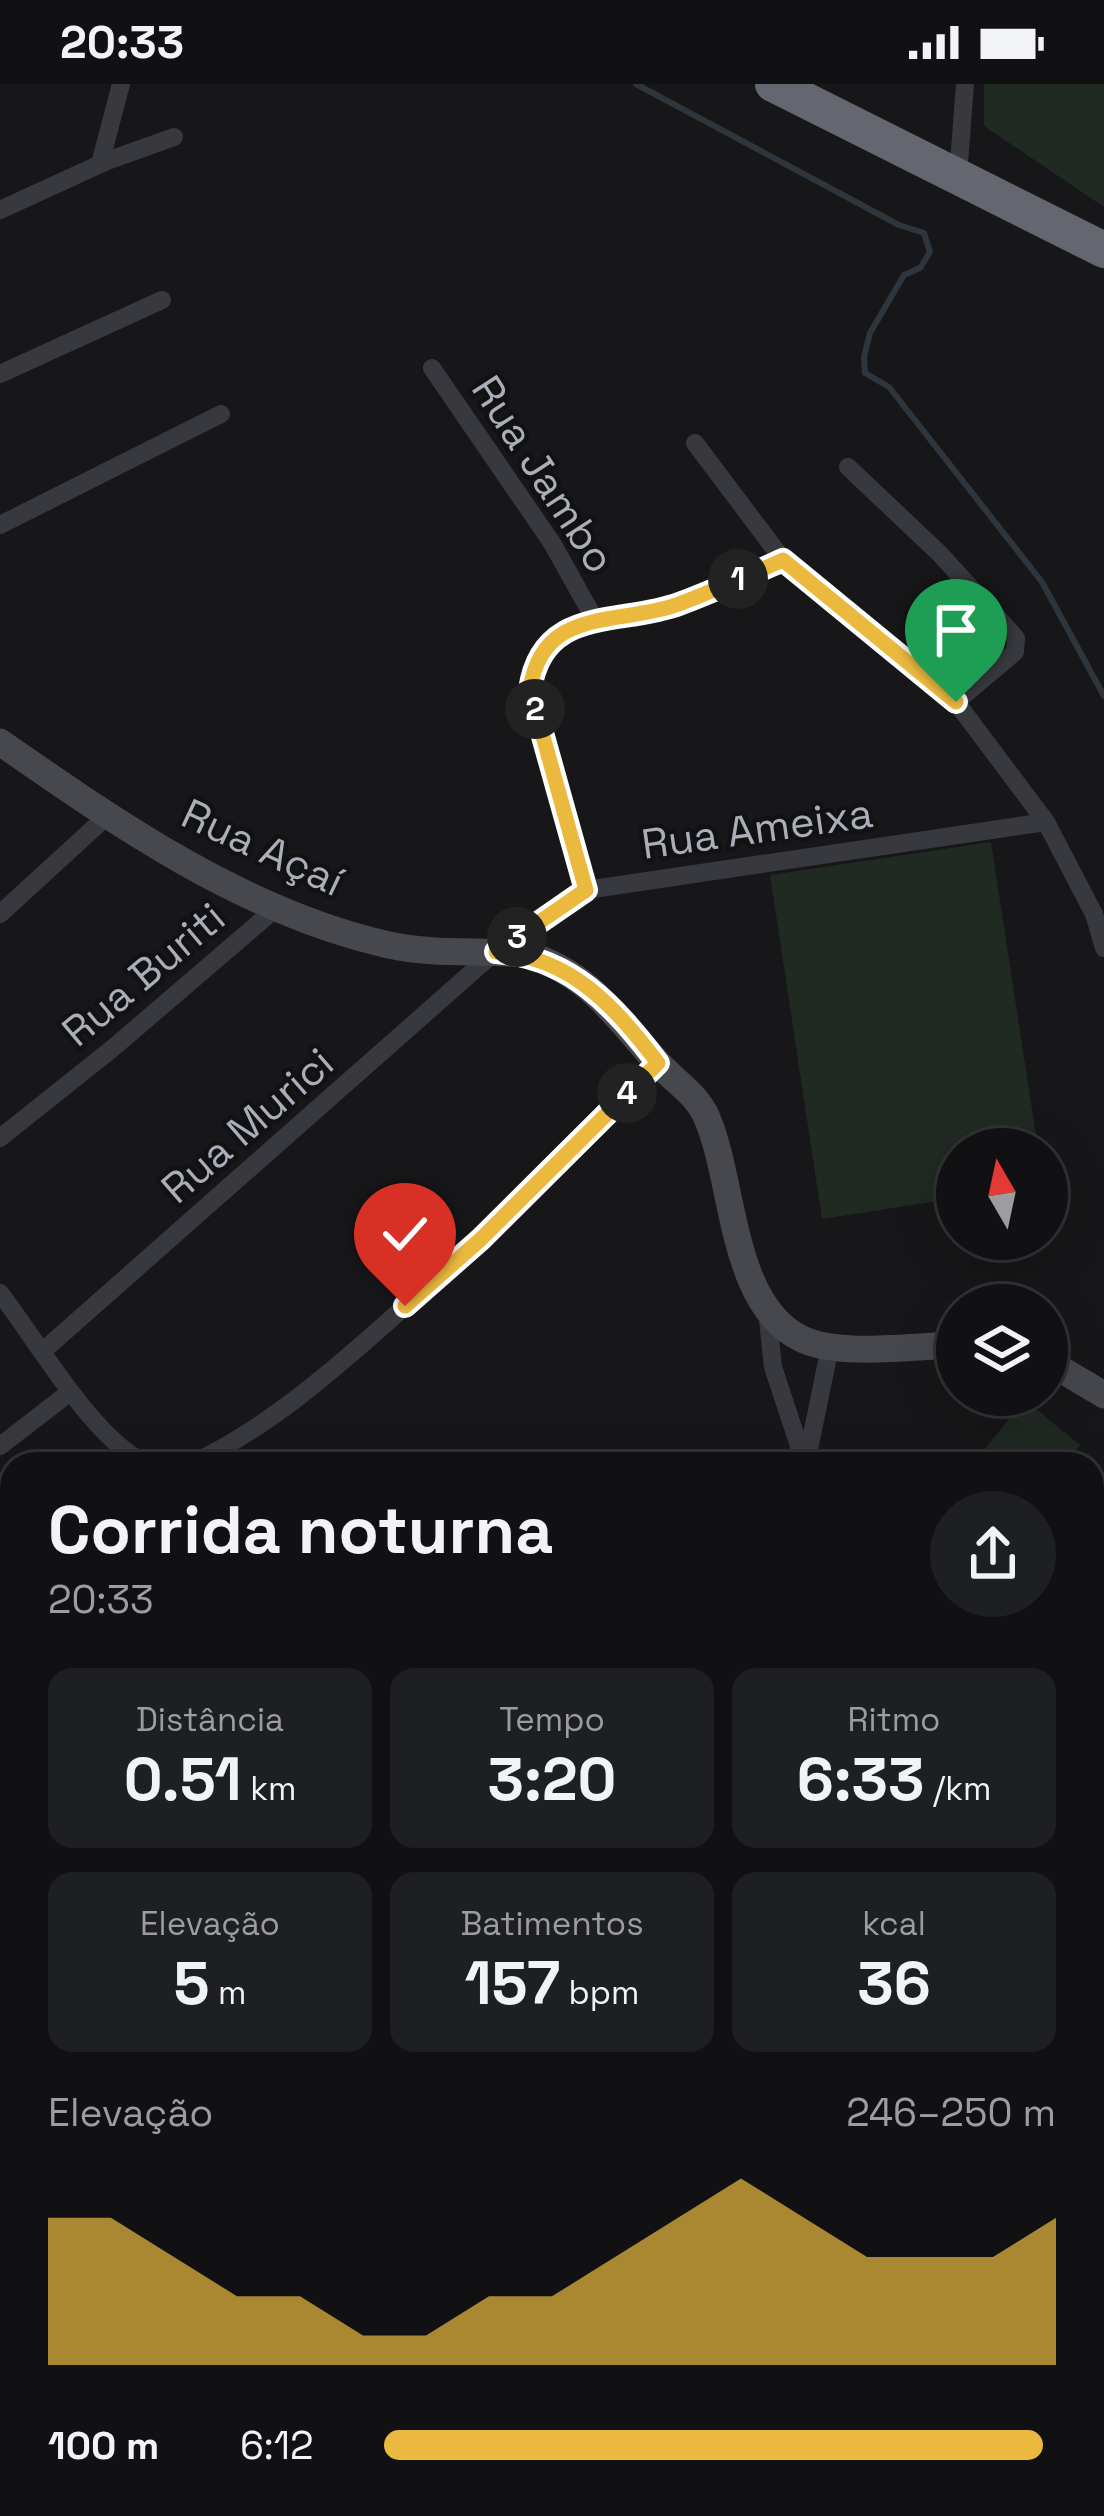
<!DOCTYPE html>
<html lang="pt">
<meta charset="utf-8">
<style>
body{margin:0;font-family:"Space Grotesk",sans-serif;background:#1e1f21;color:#f1f3f6;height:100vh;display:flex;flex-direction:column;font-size:45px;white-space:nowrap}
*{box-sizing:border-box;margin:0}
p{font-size:39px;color:#9c9da0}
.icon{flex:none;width:66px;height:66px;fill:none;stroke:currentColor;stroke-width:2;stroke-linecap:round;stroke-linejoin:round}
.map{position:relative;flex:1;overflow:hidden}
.details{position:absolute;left:0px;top:1368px;width:1104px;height:1065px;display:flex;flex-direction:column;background:#111113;border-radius:36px 36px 0 0;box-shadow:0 12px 48px #0002,0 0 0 3px #303133}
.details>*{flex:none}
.needle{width:78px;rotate:351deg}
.controls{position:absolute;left:936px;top:1044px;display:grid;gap:24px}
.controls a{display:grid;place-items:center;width:132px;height:132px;border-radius:50%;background:#111113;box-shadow:0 12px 48px #0002,0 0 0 3px #303133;font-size:60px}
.pin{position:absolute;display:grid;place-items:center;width:102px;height:102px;color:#fff;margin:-123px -51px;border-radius:50% 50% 50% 0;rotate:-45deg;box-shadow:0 0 12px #0007}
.pin .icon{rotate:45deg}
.km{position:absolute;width:60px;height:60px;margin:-30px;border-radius:50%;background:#222;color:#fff;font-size:33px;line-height:60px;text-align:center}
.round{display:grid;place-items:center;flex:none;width:126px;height:126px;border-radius:63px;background:#1e1f21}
.head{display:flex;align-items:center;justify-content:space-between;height:204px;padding:0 48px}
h1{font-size:66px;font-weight:700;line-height:90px}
.metrics{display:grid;grid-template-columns:repeat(3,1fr);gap:18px;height:204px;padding:12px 48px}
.metrics div{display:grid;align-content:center;border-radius:24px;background:#1e1f21;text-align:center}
.metrics b{font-size:60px;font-weight:700}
.metrics small{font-size:33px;font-weight:400}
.metrics p{font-size:33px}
.chart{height:336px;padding:24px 48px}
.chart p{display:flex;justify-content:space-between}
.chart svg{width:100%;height:216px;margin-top:12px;fill:#ebb93e;opacity:.7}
ul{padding:0 48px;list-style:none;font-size:39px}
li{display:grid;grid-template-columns:192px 144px 1fr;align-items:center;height:90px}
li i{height:30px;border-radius:15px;background:#ebb93e}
.status{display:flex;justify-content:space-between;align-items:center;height:84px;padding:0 60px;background:#111113;direction:ltr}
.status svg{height:33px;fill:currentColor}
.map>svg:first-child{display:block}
.green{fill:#212923}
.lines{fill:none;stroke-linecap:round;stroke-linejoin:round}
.stream{stroke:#2e353d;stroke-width:6}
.street{stroke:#38393e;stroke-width:18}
.secondary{stroke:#46484e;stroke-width:27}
.highway{stroke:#64676f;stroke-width:36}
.route-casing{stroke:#fff;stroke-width:24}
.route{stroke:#ebb93e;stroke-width:15}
.labels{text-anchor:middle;stroke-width:9;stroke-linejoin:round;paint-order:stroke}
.street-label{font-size:42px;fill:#aaaeb8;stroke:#121214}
</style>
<div class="status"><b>20:33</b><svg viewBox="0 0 49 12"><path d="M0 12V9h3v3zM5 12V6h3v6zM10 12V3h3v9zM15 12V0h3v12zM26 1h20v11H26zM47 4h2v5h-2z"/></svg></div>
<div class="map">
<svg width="1104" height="2432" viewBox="0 0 1104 2432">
<rect width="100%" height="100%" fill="#171719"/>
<g class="green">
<polygon points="984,0 1104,0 1104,123 984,42"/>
<polygon points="991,758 1038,1065 957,1065 957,1114 822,1135 770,791"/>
<polygon points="1025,1316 1080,1361 1064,1380 972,1380"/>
</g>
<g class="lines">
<polyline class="stream" points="636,0 899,141 924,149 930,168 920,184 904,191 870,249 864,273 865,289 889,303 1042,498 1104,612"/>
<g class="street">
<polyline points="100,80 121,0"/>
<polyline points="958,92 965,0"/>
<polyline points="0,126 107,77 174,53"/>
<polyline points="432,284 552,459 595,536"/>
<polyline points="0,290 162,216"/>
<polyline points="695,359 783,476 956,618 1046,738 1094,830 1104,864"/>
<polyline points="848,383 940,470 1016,554 1015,568 956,618"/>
<polyline points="0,441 221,330"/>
<path d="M586,806L530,606C542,521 620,542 679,520C714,507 749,491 783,476"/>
<polyline points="0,830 107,732"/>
<polyline points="0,1054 113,964 275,825"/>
<path d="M0,1209C36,1255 96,1360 148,1380"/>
<polyline points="767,1226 773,1283 805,1380"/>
<polyline points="44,1266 496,867 586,806 1046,738"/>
<polyline points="0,1362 70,1308"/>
<path d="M191,1380C266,1345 330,1289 392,1234C484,1152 570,1066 658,979"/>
<polyline points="806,1380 830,1263"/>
<polyline points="0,1631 12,1624"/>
<polyline points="1092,1723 1104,1719"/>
<polyline points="0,2039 12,2027"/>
<polyline points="1092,2070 1104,2067"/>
<polyline points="0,2202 12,2216"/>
<polyline points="0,2314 12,2304"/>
<polyline points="1092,2403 1101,2432"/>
<polyline points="240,2421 243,2432"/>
<polyline points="452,2421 455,2432"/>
<polyline points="660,2421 663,2432"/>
<polyline points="877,2421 881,2432"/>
<polyline points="0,2424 12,2414"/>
<polyline points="1041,2432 1083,2421"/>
</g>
<g class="secondary">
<path d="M0,658C119,741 246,829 389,861C434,871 481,866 526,870C590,889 617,935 658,979C675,998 697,1010 707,1034C735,1099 730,1221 802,1255C839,1273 915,1262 957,1261"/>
<polyline points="1047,1277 1104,1311"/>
</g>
<polyline class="highway" points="773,0 1104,166"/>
</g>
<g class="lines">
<g class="route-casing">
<path id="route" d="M405,1222L481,1155L658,979C614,922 571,873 496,868L586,806L530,606C542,521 620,542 679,520C714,507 749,491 783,476L956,618"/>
</g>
<use href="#route" class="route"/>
</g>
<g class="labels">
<g class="street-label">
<text transform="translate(544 390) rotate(57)" y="15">Rua Jambo</text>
<text transform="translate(757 744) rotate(-8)" y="15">Rua Ameixa</text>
<text transform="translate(263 763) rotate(25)" y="15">Rua Açaí</text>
<text transform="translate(143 890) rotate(-40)" y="15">Rua Buriti</text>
<text transform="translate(247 1041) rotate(-41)" y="15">Rua Murici</text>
</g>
</g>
</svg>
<div class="controls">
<a><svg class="needle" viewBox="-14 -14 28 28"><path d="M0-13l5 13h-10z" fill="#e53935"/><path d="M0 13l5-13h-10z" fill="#9c9da0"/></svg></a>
<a><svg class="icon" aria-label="layers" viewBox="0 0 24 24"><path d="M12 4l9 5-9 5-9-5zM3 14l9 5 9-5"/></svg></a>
</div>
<div class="pin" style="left:956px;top:618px;background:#1e9e55"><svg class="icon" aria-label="arrive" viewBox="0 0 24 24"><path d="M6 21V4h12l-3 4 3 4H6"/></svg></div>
<div class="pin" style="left:405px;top:1222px;background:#d93025"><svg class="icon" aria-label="check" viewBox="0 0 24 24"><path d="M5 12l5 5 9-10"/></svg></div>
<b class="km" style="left:738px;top:495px">1</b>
<b class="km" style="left:535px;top:625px">2</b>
<b class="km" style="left:517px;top:853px">3</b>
<b class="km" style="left:627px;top:1009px">4</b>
<section class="details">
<div class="head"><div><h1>Corrida noturna</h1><p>20:33</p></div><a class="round"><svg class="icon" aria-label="share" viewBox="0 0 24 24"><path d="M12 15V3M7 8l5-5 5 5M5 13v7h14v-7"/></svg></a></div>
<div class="metrics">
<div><p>Distância</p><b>0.51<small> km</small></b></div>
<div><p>Tempo</p><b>3:20</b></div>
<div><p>Ritmo</p><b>6:33<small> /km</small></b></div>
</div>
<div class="metrics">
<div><p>Elevação</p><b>5<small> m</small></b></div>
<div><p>Batimentos</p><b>157<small> bpm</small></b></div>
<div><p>kcal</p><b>36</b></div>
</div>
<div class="chart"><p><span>Elevação</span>246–250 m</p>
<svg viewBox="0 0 160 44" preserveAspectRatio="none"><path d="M0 44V14L10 14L20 22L30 30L40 30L50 38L60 38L70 30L80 30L90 22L100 14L110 6L120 14L130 22L140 22L150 22L160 14V44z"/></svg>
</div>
<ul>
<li><b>100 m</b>6:12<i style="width:98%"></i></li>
</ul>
</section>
</div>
